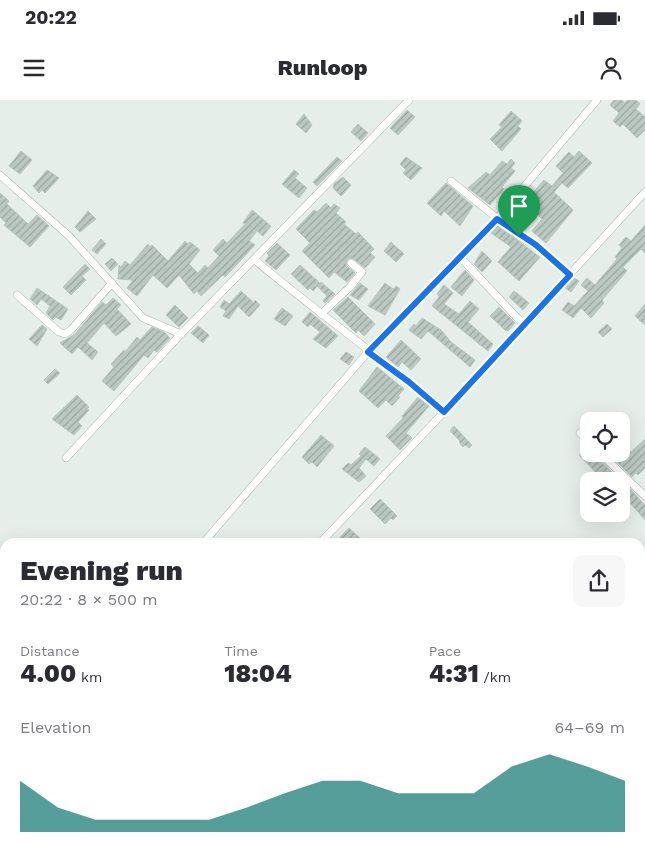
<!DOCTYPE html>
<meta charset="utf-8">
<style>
body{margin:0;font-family:"Work Sans",sans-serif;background:#f7f7f7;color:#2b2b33;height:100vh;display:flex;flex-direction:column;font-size:19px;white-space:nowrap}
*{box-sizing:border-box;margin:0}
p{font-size:16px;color:#7c7c81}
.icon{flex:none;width:28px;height:28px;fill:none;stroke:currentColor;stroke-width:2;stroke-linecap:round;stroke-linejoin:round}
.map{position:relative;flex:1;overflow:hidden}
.side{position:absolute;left:0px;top:438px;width:645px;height:321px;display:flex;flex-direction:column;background:#fff;border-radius:15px 15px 0 0;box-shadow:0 5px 20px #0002}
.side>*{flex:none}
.tools{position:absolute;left:580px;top:312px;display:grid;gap:10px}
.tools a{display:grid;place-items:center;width:50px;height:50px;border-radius:10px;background:#fff;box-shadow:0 5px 20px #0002;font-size:25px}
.pin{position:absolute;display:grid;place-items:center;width:42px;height:42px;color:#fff;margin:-51px -21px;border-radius:50% 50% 50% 0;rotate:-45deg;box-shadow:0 0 5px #0007}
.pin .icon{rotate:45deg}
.round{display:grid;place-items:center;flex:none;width:52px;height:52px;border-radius:10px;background:#f7f7f7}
.summary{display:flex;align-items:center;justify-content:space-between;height:85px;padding:0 20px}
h1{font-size:28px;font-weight:800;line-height:38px}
.stats{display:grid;grid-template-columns:repeat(3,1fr);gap:8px;height:85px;padding:5px 20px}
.stats div{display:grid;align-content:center}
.stats b{font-size:25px;font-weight:800}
.stats small{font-size:14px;font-weight:400}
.stats p{font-size:14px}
.chart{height:140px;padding:10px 20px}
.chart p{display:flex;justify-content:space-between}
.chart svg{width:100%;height:90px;margin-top:5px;fill:#0f766e;opacity:.7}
.status{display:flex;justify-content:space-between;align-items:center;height:35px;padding:0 25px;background:#fff;direction:ltr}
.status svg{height:14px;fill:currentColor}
header{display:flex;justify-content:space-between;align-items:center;height:65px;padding:0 20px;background:#fff;font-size:22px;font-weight:800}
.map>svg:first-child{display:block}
.building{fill:url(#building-hatch);stroke:#b9c7c1}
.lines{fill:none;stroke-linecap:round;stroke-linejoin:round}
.street-casing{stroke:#a9b6b1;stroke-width:8}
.street{stroke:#fff;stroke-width:7}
.route-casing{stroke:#fff;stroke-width:10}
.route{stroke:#1a73e8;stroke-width:6}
</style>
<div class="status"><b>20:22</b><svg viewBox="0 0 49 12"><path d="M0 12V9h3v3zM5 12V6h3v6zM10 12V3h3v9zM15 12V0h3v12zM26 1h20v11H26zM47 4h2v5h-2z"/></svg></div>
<header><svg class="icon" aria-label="menu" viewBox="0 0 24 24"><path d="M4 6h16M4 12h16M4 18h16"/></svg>Runloop<svg class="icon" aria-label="person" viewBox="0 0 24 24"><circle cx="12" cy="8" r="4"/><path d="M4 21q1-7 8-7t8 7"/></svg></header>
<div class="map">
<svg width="645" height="758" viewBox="0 0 645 758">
<defs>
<pattern id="building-hatch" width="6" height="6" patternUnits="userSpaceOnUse" patternTransform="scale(1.25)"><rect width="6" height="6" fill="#bcc9c3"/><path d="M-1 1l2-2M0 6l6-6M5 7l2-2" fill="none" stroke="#99a59f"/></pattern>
</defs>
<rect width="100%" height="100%" fill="#e6eeea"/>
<g class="building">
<polygon points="614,0 622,0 625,3 627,0 636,0 640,4 636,9 645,17 645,30 637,38 623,24 620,27 613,21 619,13 610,5"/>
<polygon points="407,10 415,17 398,35 390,28"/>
<polygon points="511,11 522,21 518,26 521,29 502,51 490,39 502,27 499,25"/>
<polygon points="304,14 312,25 306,33 296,24"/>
<polygon points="358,24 368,33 361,41 351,32"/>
<polygon points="21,51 32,60 20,74 9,66"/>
<polygon points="579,51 592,63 568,88 562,83 554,92 573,110 546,143 532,131 542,119 531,108 514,125 506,119 522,102 524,103 544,80 552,86 563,73 556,66 569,52 574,57"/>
<polygon points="337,57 342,61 317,86 313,82"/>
<polygon points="406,57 422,68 411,80 403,73 406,70 400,64"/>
<polygon points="511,59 515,63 511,68 515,71 502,87 504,89 490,105 468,88 486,72 490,75 502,61 507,64"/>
<polygon points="47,70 59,78 45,93 42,90 39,93 33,86"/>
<polygon points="294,70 299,74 295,78 307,88 299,98 282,84"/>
<polygon points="343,77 351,85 341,96 333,88 334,84"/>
<polygon points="446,83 473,106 460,126 444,111 441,116 427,103"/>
<polygon points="0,93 9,101 7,104 28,124 37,115 49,126 30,147 4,125 6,123 0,117"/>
<polygon points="326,103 331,108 334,104 340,108 336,113 346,122 344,124 356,134 358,132 374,149 370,153 375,157 365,168 352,158 347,160 346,165 355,173 347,182 334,172 329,178 302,151 310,143 296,129 314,110 317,112"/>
<polygon points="252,110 271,126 263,136 257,131 249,141 255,145 225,177 223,175 201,196 197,191 194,194 179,175 167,188 153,175 137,196 127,188 133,180 118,179 119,165 121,167 125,161 130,165 148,144 150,147 152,145 168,161 185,141 188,144 190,142 200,150 189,164 198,173 205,165 208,168 219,156 213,150 223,139 227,143 245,124 243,123"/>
<polygon points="88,111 96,119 80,132 75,127"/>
<polygon points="645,125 645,153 641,149 623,167 627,171 602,200 604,203 591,218 581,208 573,218 562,210 568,202 574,206 588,191 581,185 587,178 595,185 617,159 615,157 622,148 619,145 626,137 631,141"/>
<polygon points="498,126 540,157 519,181 498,162 511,147 491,133"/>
<polygon points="101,139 106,144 97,154 92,150"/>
<polygon points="391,142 404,154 396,162 384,151"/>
<polygon points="277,143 290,155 276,170 265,161 269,156 267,153"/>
<polygon points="482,151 492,161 482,172 474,164"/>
<polygon points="112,158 118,164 111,171 105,164"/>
<polygon points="85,164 90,169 82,176 86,180 71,195 63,187"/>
<polygon points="300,165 320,183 313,191 310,188 308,190 291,174"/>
<polygon points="465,170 474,180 462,196 451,187"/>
<polygon points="574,178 579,181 571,192 565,188"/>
<polygon points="321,182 335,194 325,203 323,201 327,196 317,186"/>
<polygon points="360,183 368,189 359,200 350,195"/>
<polygon points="385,183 393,189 396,186 400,189 385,215 368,206"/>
<polygon points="444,185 453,193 444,204 459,214 470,201 479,209 468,222 493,244 488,251 432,206 439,197 437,194"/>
<polygon points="37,188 68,209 61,220 55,217 53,220 46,213 50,206 41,199 37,205 30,199"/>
<polygon points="241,191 254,203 255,200 260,205 249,217 238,206 229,219 223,216 226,211 220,207 224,200 229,204"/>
<polygon points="514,191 529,203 523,210 509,197"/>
<polygon points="348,197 375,224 364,236 358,230 356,233 333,210"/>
<polygon points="113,198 121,205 117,209 131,224 116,236 104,223 87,243 98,252 92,260 78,247 72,254 60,243 75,234 102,202 106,205"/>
<polygon points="645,204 645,225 635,216"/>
<polygon points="175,205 188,218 179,227 166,215"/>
<polygon points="499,207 515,223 509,230 506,231 490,216"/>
<polygon points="282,208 293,216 285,226 274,219"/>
<polygon points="310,212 338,236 326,248 313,239 320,232 310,224 308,227 302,222"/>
<polygon points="422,218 441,230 451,242 475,260 470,267 428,231 421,239 409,230 414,224 416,226"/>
<polygon points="607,224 612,229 603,237 598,232"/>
<polygon points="42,225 47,229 37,246 29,239"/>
<polygon points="198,226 209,235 203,243 191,233"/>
<polygon points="152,227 164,232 170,238 157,252 154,250 148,258 144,255 114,291 102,281 114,267 111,264 124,250 125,252 137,237 140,240"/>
<polygon points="401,240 421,259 411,270 402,262 398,267 386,257"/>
<polygon points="346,252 354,257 349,265 340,259"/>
<polygon points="377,267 404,289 398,296 400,297 392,306 386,300 378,308 359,291"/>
<polygon points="55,269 60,273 48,284 44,280"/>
<polygon points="77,295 89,307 87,309 89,310 78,322 82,326 74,335 52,319"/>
<polygon points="418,297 429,306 406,333 412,338 400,350 386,336 403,318 402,316"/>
<polygon points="454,326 472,345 469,348 465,345 463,347 459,342 460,341 450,331"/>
<polygon points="321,335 334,346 317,367 312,362 309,364 302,357"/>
<polygon points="645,339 645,368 638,375 636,373 632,377 615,360 618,357 615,354 621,354 621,344 631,352"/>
<polygon points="365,347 380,359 374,366 366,359 359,368 366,376 359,382 342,369 348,363 351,365 361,356 359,354"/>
<polygon points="586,349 589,354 593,354 631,390 645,405 645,420 621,393 621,381 607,381 601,376 600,377 579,355"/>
<polygon points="380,399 397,416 393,420 391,418 385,424 370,409"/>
<polygon points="349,428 364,442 335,442"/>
</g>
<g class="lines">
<g class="street-casing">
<g id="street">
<polyline points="0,75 69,136 143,218 181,234 409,0"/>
<polyline points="451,81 519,136 542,150 570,175"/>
<polyline points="460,157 523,224"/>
<path d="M255,160C316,212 383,258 444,312L645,92"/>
<polyline points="17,195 59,232 65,234 71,230 112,183"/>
<polyline points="321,214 350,187 362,172 351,163"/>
<polyline points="580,333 589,342"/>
<polyline points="601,354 645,396"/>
<polyline points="66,358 181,234"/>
<polyline points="204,442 368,252 497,119 597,0"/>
<polyline points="321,442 444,312"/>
<polyline points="640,602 645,595"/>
<polyline points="640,628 645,633"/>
<polyline points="0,678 5,672"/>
<polyline points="499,758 502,754"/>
</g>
</g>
<use href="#street" class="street"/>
</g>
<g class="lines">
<g class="route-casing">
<polygon id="route" points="497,119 536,145 570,175 444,312 409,282 368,252"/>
</g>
<use href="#route" class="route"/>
</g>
</svg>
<div class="tools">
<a><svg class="icon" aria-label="locate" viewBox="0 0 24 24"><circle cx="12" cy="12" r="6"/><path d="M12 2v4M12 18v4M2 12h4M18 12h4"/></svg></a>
<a><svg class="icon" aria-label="layers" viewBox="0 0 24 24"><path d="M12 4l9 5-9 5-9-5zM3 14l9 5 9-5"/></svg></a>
</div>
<div class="pin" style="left:519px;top:136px;background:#1e9e55"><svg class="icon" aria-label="arrive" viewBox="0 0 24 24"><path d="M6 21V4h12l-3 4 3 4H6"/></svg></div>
<section class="side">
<div class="summary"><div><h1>Evening run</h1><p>20:22 · 8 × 500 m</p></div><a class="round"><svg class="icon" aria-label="share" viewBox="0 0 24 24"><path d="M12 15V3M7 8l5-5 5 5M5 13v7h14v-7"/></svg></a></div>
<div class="stats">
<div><p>Distance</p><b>4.00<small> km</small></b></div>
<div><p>Time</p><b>18:04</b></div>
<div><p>Pace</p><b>4:31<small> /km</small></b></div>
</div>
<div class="chart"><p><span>Elevation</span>64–69 m</p>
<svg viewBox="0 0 160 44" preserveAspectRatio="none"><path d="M0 44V19L10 32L20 38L30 38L40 38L50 38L60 32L70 25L80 19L90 19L100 25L110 25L120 25L130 12L140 6L150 12L160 19V44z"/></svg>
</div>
</section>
</div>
